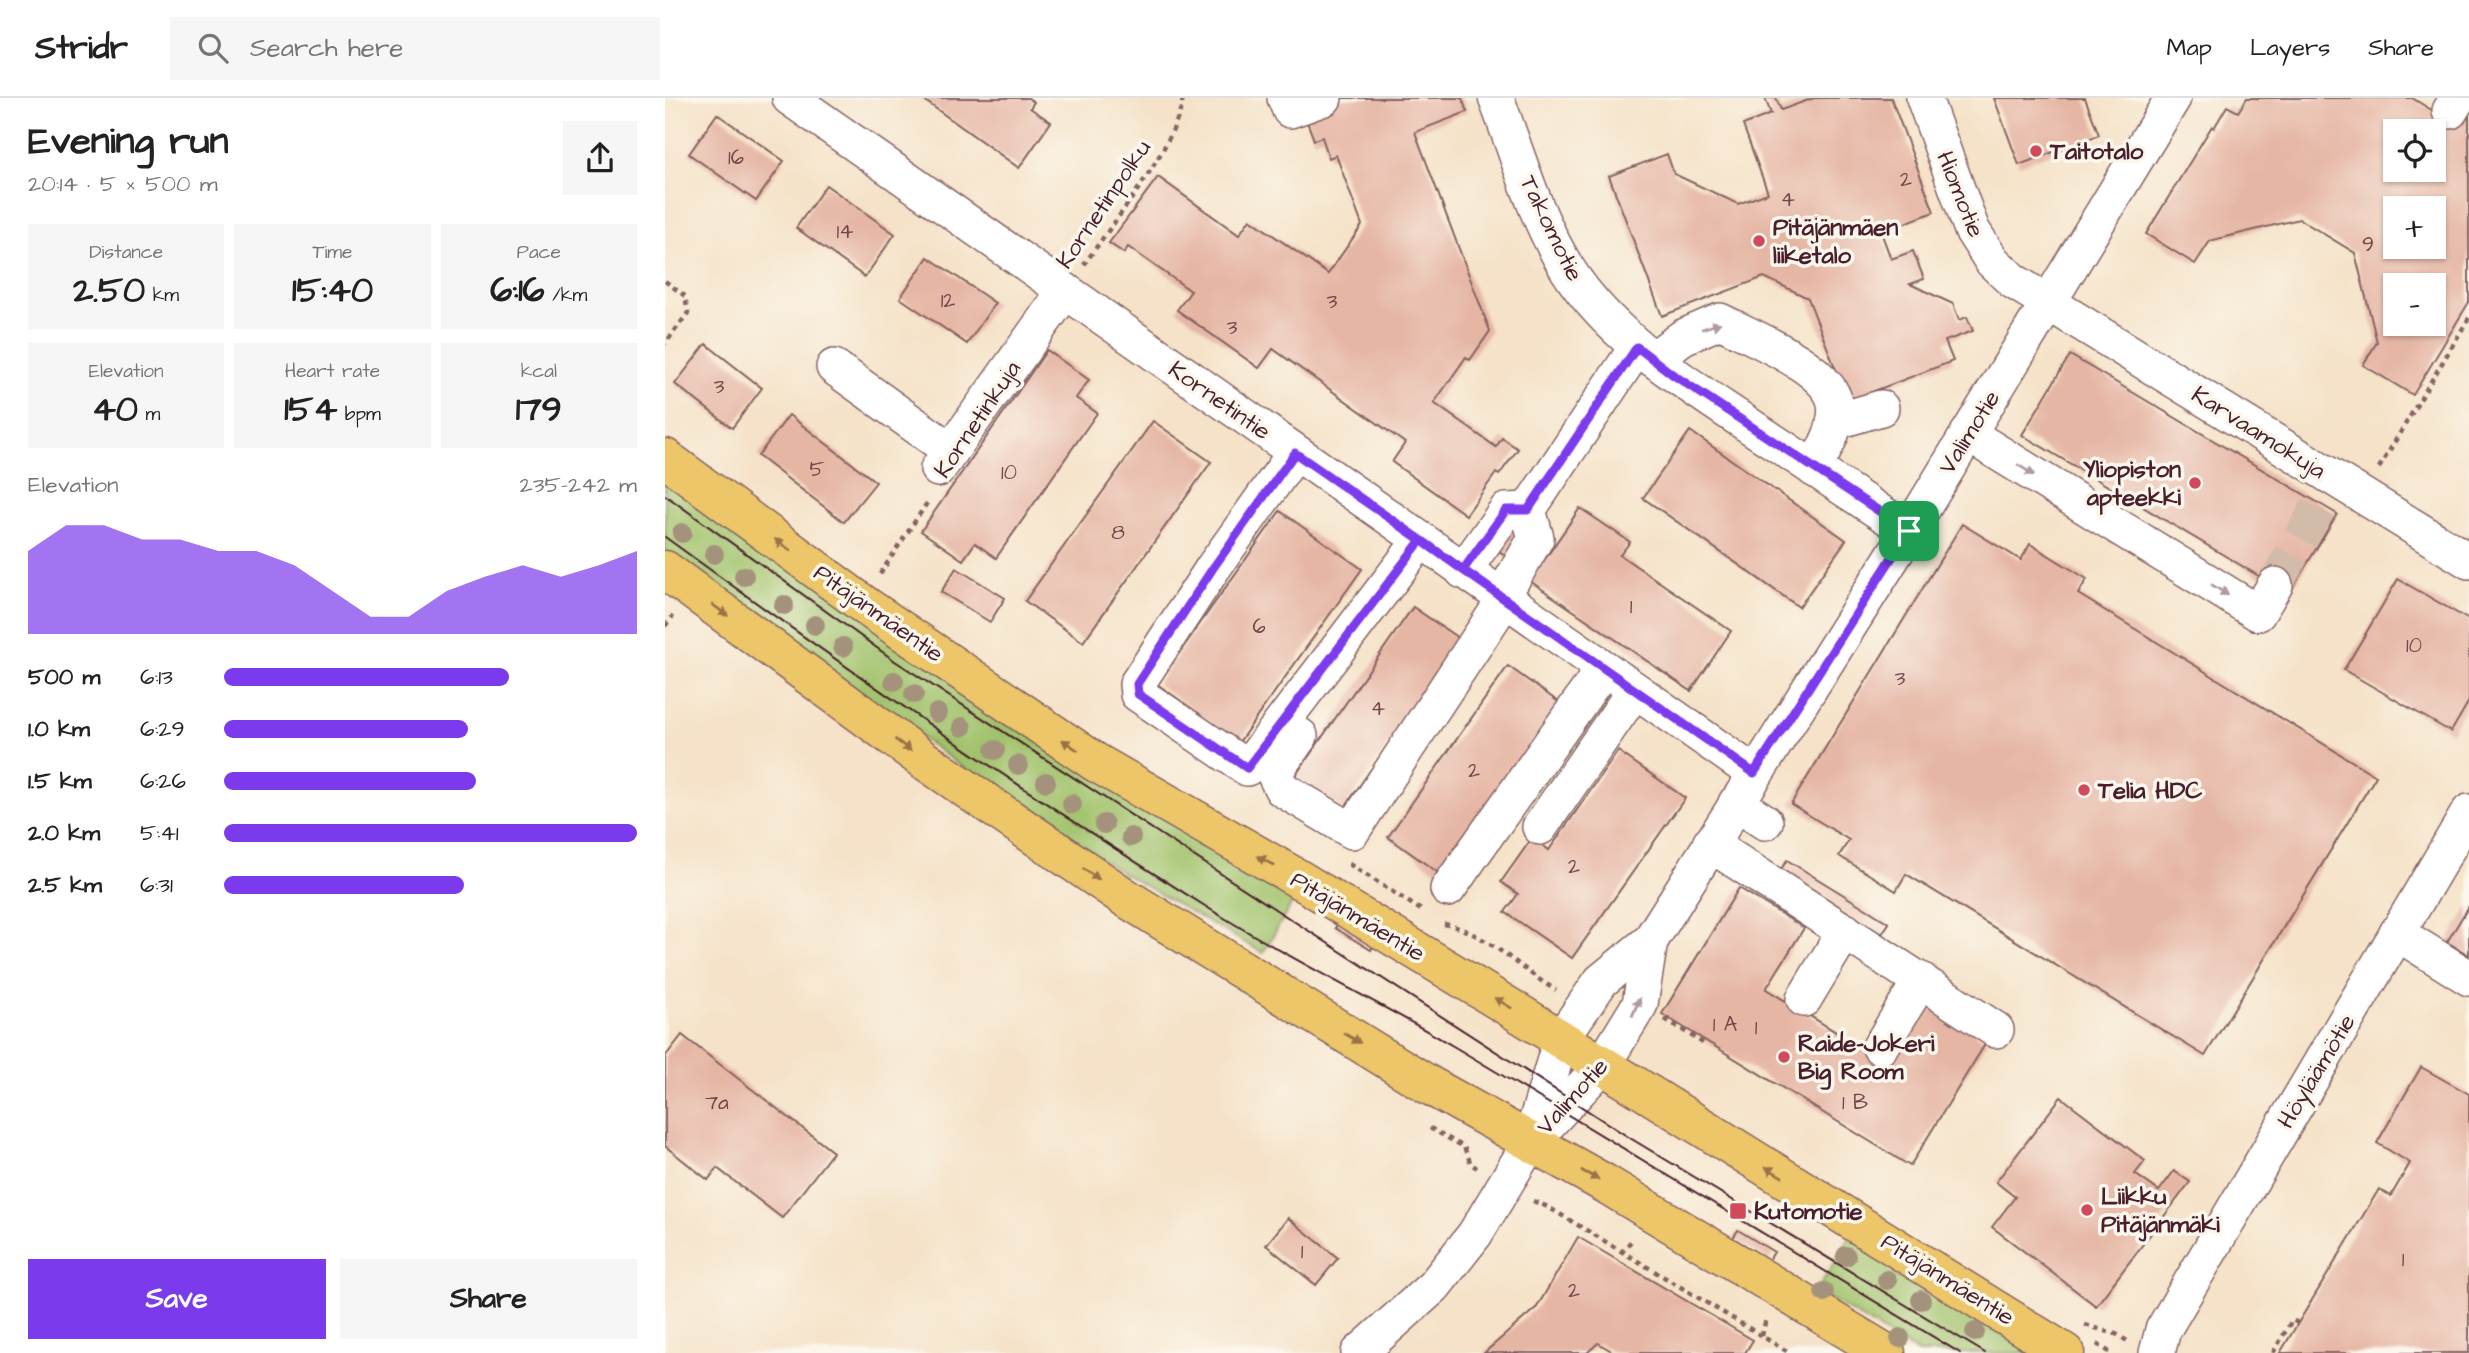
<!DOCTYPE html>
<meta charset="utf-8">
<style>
body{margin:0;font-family:"Architects Daughter",sans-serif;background:#f6f6f6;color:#222;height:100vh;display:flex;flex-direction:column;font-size:26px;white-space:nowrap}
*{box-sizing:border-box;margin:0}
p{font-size:23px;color:#767676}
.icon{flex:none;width:38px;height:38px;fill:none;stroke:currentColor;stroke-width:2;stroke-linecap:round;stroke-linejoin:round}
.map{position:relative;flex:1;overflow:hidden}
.side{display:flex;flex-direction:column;background:#fff;width:665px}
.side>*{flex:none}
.buttons{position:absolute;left:1718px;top:21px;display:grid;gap:14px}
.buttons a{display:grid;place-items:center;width:63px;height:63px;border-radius:0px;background:#fff;box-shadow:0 2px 5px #0004;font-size:35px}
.pin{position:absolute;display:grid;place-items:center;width:60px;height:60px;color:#fff;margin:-30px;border-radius:14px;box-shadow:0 4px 10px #0006}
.round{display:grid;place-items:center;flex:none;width:74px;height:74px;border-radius:0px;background:#f6f6f6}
.overview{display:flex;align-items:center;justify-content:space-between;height:119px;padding:0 28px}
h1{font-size:38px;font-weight:700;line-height:52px}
.metrics{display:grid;grid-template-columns:repeat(3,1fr);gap:10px;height:119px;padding:7px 28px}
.metrics div{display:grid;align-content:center;border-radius:0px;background:#f6f6f6;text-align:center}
.metrics b{font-size:35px;font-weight:700}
.metrics small{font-size:19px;font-weight:400}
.metrics p{font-size:19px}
.chart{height:196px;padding:14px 28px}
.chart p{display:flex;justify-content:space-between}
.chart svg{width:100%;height:126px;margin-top:7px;fill:#7c3aed;opacity:.7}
.button{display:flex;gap:14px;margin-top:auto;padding:14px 28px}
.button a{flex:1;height:80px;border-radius:0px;background:#7c3aed;color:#fff;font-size:28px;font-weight:700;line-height:80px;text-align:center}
.button a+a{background:#f6f6f6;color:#222}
ul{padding:0 28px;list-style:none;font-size:23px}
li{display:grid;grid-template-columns:112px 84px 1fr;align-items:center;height:52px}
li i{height:18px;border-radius:9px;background:#7c3aed}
header{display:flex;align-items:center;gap:42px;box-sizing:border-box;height:98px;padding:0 35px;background:#fff;border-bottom:2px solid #e0e0e0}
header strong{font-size:33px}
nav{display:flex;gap:38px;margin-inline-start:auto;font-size:24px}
.search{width:490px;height:63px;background:#f6f6f6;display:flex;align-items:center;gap:18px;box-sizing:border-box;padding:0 24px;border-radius:0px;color:#767676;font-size:26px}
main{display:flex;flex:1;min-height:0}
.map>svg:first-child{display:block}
.grass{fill:#a0c26b;stroke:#75704b;stroke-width:2}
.building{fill:#e6b6a4;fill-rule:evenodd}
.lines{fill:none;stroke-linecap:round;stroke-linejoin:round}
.minor-tunnel{stroke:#d3bba9;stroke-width:35;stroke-dasharray:35 18;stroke-linecap:butt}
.minor-casing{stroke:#866362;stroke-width:38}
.major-casing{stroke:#866362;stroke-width:41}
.path{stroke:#866362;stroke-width:4.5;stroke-dasharray:5 5;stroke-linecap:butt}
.minor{stroke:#fff;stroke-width:35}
.major{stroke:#ecc669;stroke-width:38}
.tram{stroke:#4a1f2b;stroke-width:2}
.tree{fill:#a5927c}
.oneway{fill:#ae9aa0}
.oneway2{fill:#9b724a}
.route-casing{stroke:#fff;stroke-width:14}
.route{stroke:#7c3aed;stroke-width:9}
.poi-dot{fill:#d1495b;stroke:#fbf7ec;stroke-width:2.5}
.labels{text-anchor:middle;stroke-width:7;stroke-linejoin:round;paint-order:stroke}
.number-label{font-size:21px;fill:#714549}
.poi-label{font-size:24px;font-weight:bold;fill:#4a1f2b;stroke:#fbf7ec;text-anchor:start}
.street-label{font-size:24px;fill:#4a1f2b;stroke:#fbf7ec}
</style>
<header>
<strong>Stridr</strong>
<div class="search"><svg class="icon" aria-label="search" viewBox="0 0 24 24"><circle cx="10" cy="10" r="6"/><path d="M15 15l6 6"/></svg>Search here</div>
<nav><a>Map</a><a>Layers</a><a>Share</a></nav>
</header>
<main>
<section class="side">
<div class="overview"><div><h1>Evening run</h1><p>20:14 · 5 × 500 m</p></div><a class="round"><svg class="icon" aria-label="share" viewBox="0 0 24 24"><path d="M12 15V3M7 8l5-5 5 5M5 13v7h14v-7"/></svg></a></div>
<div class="metrics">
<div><p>Distance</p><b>2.50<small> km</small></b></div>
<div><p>Time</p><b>15:40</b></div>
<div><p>Pace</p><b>6:16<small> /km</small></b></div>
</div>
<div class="metrics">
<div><p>Elevation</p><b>40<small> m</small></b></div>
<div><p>Heart rate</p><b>154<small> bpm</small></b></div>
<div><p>kcal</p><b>179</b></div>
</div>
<div class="chart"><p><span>Elevation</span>235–242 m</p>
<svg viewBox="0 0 160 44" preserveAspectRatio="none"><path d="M0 44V15L10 6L20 6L30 11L40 11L50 15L60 15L70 20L80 29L90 38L100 38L110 29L120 24L130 20L140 24L150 20L160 15V44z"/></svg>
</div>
<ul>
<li><b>500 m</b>6:13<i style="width:69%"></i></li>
<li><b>1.0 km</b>6:29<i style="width:59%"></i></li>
<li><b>1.5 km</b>6:26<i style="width:61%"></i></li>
<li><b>2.0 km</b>5:41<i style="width:100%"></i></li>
<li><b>2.5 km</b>6:31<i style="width:58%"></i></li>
</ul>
<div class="button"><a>Save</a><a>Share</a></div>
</section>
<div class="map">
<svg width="1804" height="1255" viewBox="0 0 1804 1255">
<rect width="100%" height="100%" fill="#fbf7ec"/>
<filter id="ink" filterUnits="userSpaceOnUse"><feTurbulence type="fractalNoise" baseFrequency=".0143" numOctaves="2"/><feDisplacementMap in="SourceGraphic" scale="14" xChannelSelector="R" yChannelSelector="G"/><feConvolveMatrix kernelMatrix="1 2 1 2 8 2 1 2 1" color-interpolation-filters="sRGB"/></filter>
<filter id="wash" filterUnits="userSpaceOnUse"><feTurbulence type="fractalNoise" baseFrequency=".00686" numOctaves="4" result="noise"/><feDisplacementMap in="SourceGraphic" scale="28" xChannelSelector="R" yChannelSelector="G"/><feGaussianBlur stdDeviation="1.57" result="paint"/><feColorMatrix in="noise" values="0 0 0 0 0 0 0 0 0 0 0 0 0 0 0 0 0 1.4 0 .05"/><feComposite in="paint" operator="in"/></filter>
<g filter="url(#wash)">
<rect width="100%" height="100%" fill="#f5e2c8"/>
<g class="grass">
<polygon points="0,379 633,795 598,855 456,774 301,672 0,454"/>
<polygon points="1184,1140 1379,1255 1253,1255 1152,1193"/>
</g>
<g id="blocks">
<g class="building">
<polygon points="256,0 363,0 369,4 365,10 386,24 354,70"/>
<polygon points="633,0 797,0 802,14 750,34 825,233 805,262 801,259 769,305 831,349 837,340 853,351 834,377 831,375 801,417 727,364 740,345 608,251 594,270 512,212 526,193 463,149 459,155 444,145 493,79 574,137 585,121 663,176 697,127 671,57 664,60 657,39 649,42"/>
<polygon points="1100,0 1111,0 1116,12 1149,0 1226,0 1269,114 1216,134 1226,161 1248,153 1259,181 1245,186 1288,206 1294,222 1302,219 1308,233 1280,243 1288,263 1183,303 1143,200 1099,179 997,218 944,78 1002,56 1009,76 1073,106 1103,95 1078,27 1106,16"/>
<polygon points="1329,0 1420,0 1434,37 1354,67"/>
<path d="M1582,0H1747L1773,16L1804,9V204L1748,297L1698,267L1712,244L1690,155L1634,121L1545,143L1530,166L1481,136L1547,28L1549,30L1562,8L1573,14ZM1731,33H1769V72H1731ZM1731,110H1769V149H1731ZM1731,187H1769V226H1731Z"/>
<polygon points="52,16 119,63 91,103 24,56"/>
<polygon points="161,87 230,136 200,179 131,130"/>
<polygon points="263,159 330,205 302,246 235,200"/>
<polygon points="41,246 97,290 67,330 10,286"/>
<polygon points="382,252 424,282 411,300 432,315 331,460 310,445 298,462 256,433"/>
<polygon points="1405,257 1672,416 1624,496 1357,337"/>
<polygon points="124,317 211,384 179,424 93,358"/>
<polygon points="488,323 546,364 418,544 360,503"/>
<polygon points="1025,333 1181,442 1134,509 978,400"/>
<polygon points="915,410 965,444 955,457 1066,533 1026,593 865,483"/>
<polygon points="615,413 697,471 574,644 492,586"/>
<polygon points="1297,426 1356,462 1365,446 1422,481 1413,496 1711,678 1540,958 1241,776 1231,793 1210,780 1174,758 1184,742 1126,706"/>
<polygon points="842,427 859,438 844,460 827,448"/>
<polygon points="291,470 340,500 325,524 276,494"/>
<polygon points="1733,481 1804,522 1804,603 1786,634 1679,572"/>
<polygon points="748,509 796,542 682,706 686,709 683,714 630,678"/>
<polygon points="843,568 895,605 775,776 723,739"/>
<polygon points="953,653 1020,700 907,860 840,814 853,796 836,784 867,740 884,752"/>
<polygon points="1122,762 1224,825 1213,842 1111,779"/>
<polygon points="1074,790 1139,830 1101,891 1220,964 1257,903 1322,943 1245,1068 997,916"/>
<polygon points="1804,808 1804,857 1782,844"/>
<polygon points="675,822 711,843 706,852 670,830"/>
<polygon points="17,937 168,1054 117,1120 52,1070 43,1082 0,1048 0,959"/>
<polygon points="1756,969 1804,996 1804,1255 1615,1255 1714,1091 1726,1098 1745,1065 1712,1045"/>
<polygon points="1396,999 1480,1063 1470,1076 1494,1093 1509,1073 1525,1084 1431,1208 1327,1129 1350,1099 1331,1084"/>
<polygon points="623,1120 673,1160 651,1187 601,1147"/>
<polygon points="1073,1132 1109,1154 1104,1162 1068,1140"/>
<polygon points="913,1139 1088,1242 1080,1255 950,1255 933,1245 922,1255 819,1255 872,1209"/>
</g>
</g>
</g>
<g filter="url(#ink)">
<use href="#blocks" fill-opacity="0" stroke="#866362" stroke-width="2"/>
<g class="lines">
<polyline class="minor-tunnel" points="1610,487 1655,406"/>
<g class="minor-casing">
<g id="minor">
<polyline points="125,0 1089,675"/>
<polyline points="620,0 625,12 659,0"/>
<path d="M831,0C853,57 870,120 903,172C948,242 1020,284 1088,330C1140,364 1191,399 1244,433"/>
<polyline points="1259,0 1307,132 1327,163 1348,183 1804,463"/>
<polyline points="1785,13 1793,0"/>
<path d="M988,261L1018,239L1055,223C1086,239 1163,269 1170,305C1174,329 1159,351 1149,371"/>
<polyline points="169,269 286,353"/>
<polyline points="1169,324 1216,310"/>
<polyline points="1303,336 1593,515 1610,487"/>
<polyline points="630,355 548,470 472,586 473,596 582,670 756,442"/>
<polyline points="273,371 400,193"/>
<polyline points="798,473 841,413 863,412 972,249"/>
<polyline points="837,499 871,440 863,412"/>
<polyline points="635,638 609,675 617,691 687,733 840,501"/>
<polyline points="1071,705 1100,724"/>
<polyline points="875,729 970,592"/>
<polyline points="1045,746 1331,932"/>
<polyline points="783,791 939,570"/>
<polyline points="1732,835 1804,880"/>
<polyline points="1139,901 1180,833"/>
<polyline points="1215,949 1256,882"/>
<polyline points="865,1045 896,941 936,883 985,843 1244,433 1508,0"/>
<polyline points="694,1255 769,1188 810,1136 865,1045 937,968 975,906 985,843"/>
<polyline points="1492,1255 1498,1232 1804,714"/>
</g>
</g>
<g class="major-casing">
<g id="major">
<polyline points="0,360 202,509 430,664 632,780 844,909 1400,1255"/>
<polyline points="0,472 259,662 461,800 762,986 939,1085 1221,1255"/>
</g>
</g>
<g class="path">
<path d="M419,167C449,122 510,51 518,0"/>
<polyline points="0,183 20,198 23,215 0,246"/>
<polyline points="1714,370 1804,220"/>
<polyline points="215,476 264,402"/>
<polyline points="0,528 8,518"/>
<polyline points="684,766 756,812"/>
<path d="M779,826C822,834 854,871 891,892"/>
<polyline points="1000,921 1041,947"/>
<polyline points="765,1030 799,1049 806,1066 812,1070"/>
<polyline points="868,1103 883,1109 1125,1255"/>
<polyline points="956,1155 967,1142"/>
<polyline points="1420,1227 1451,1236 1464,1244"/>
<polyline points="1097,1238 1101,1220"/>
<polyline points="1432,1246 1446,1255"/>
<polyline points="1608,1255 1627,1222 1633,1225"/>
</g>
<use href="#minor" class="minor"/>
<use href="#major" class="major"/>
<g class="tram">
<polyline points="0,397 230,563 616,815 965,1040 1320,1255"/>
<path d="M0,439C176,567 355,692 540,808C620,859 706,900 788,948C958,1049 1126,1153 1295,1255"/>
</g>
</g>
<g class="tree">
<circle cx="17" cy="435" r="10"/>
<circle cx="49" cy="456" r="10"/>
<circle cx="79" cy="478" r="10"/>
<circle cx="119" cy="507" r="10"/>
<circle cx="150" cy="527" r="10"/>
<circle cx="178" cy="549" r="10"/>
<circle cx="229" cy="583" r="10"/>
<circle cx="249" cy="596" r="10"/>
<circle cx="272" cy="615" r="10"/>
<circle cx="297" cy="629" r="10"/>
<circle cx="330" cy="652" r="10"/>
<circle cx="353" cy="667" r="10"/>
<circle cx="381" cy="684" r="10"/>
<circle cx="407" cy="706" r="10"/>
<circle cx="439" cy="726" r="10"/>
<circle cx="466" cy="739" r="10"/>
<circle cx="1181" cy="1158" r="10"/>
<circle cx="1222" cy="1182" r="10"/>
<circle cx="1159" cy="1194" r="10"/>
<circle cx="1256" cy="1202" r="10"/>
<circle cx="1310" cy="1234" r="10"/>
<circle cx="1235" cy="1240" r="10"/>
</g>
<defs><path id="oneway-solid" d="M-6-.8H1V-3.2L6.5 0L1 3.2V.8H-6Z" transform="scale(1.75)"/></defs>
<g class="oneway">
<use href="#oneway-solid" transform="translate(1046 228) rotate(-18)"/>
<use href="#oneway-solid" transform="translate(1361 372) rotate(32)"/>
<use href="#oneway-solid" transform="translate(1555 492) rotate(32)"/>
<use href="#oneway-solid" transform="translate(971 909) rotate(-67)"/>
</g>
<g class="oneway2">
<use href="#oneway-solid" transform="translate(118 447) rotate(-144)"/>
<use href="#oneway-solid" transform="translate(55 512) rotate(36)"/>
<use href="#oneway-solid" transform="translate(238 647) rotate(36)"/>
<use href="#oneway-solid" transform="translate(405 647) rotate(-146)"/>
<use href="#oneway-solid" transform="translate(601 763) rotate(-150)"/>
<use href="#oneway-solid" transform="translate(426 776) rotate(34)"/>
<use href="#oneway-solid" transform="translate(838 905) rotate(-149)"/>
<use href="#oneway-solid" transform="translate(687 940) rotate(31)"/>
<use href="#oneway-solid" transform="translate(1109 1074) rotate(-149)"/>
<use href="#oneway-solid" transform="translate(925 1077) rotate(28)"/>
</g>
</g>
<g class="lines" filter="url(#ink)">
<g class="route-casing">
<polyline id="route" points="1244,433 1007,276 972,249 863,412 841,412 798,472 756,442 582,670 473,596 472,586 548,470 630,355 756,442 798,472 1089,675 1244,433"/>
</g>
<use href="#route" class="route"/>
</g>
<g class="poi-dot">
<circle cx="1371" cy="53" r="7"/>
<circle cx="1094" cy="143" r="7"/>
<circle cx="1530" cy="385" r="7"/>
<circle cx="1419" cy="692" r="7"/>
<circle cx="1119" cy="959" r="7"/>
<circle cx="1422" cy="1112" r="7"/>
<rect x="1064" y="1104" width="18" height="18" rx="3.5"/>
</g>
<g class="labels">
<g class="number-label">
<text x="71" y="66">16</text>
<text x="1241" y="88">2</text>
<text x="1123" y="108">4</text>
<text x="180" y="140">14</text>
<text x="1703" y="153">9</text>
<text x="283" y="209">12</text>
<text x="667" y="210">3</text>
<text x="567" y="236">3</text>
<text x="54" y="295">3</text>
<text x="152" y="378">5</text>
<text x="344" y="381">10</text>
<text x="453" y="441">8</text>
<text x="966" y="515">1</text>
<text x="594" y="535">6</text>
<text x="1749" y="554">10</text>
<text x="1235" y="587">3</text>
<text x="713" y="617">4</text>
<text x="809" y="679">2</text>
<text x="909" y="775">2</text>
<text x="1060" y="933">1 A</text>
<text x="1091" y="936">1</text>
<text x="52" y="1011">7a</text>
<text x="1190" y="1011">1 B</text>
<text x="637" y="1160">1</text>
<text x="1738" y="1168">1</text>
<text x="909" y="1199">2</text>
</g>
<g class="poi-label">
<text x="1385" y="61">Taitotalo</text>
<text x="1108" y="137">Pitäjänmäen<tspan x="1108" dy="28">liiketalo</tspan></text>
<text x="1516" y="379" text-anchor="end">Yliopiston<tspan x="1516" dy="28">apteekki</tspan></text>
<text x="1433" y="700">Telia HDC</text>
<text x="1133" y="953">Raide-Jokeri<tspan x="1133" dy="28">Big Room</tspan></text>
<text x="1436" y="1106">Liikku<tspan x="1436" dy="28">Pitäjänmäki</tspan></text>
<text x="1089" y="1121">Kutomotie</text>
</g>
<g class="street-label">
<text transform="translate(1296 96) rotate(68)" y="8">Hiomotie</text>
<text transform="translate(438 106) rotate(-56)" y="8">Kornetinpolku</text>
<text transform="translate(887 130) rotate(64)" y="8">Takomotie</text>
<text transform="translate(555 302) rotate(35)" y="8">Kornetintie</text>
<text transform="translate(312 321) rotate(-56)" y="8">Kornetinkuja</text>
<text transform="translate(1304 334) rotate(-58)" y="8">Valimotie</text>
<text transform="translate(1594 334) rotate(32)" y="8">Karvaamokuja</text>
<text transform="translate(214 515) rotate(35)" y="8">Pitäjänmäentie</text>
<text transform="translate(693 818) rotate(31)" y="8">Pitäjänmäentie</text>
<text transform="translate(1651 973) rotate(-59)" y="8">Höyläämötie</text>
<text transform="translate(907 998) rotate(-48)" y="8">Valimotie</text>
<text transform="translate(1283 1181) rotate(32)" y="8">Pitäjänmäentie</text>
</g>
</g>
</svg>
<div class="buttons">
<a><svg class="icon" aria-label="locate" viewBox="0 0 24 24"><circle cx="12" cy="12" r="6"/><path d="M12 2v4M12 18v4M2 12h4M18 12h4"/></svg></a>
<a>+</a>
<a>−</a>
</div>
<div class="pin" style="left:1244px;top:433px;background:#1e9e55"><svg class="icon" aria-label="arrive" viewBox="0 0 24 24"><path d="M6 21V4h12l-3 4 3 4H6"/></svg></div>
</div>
</main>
